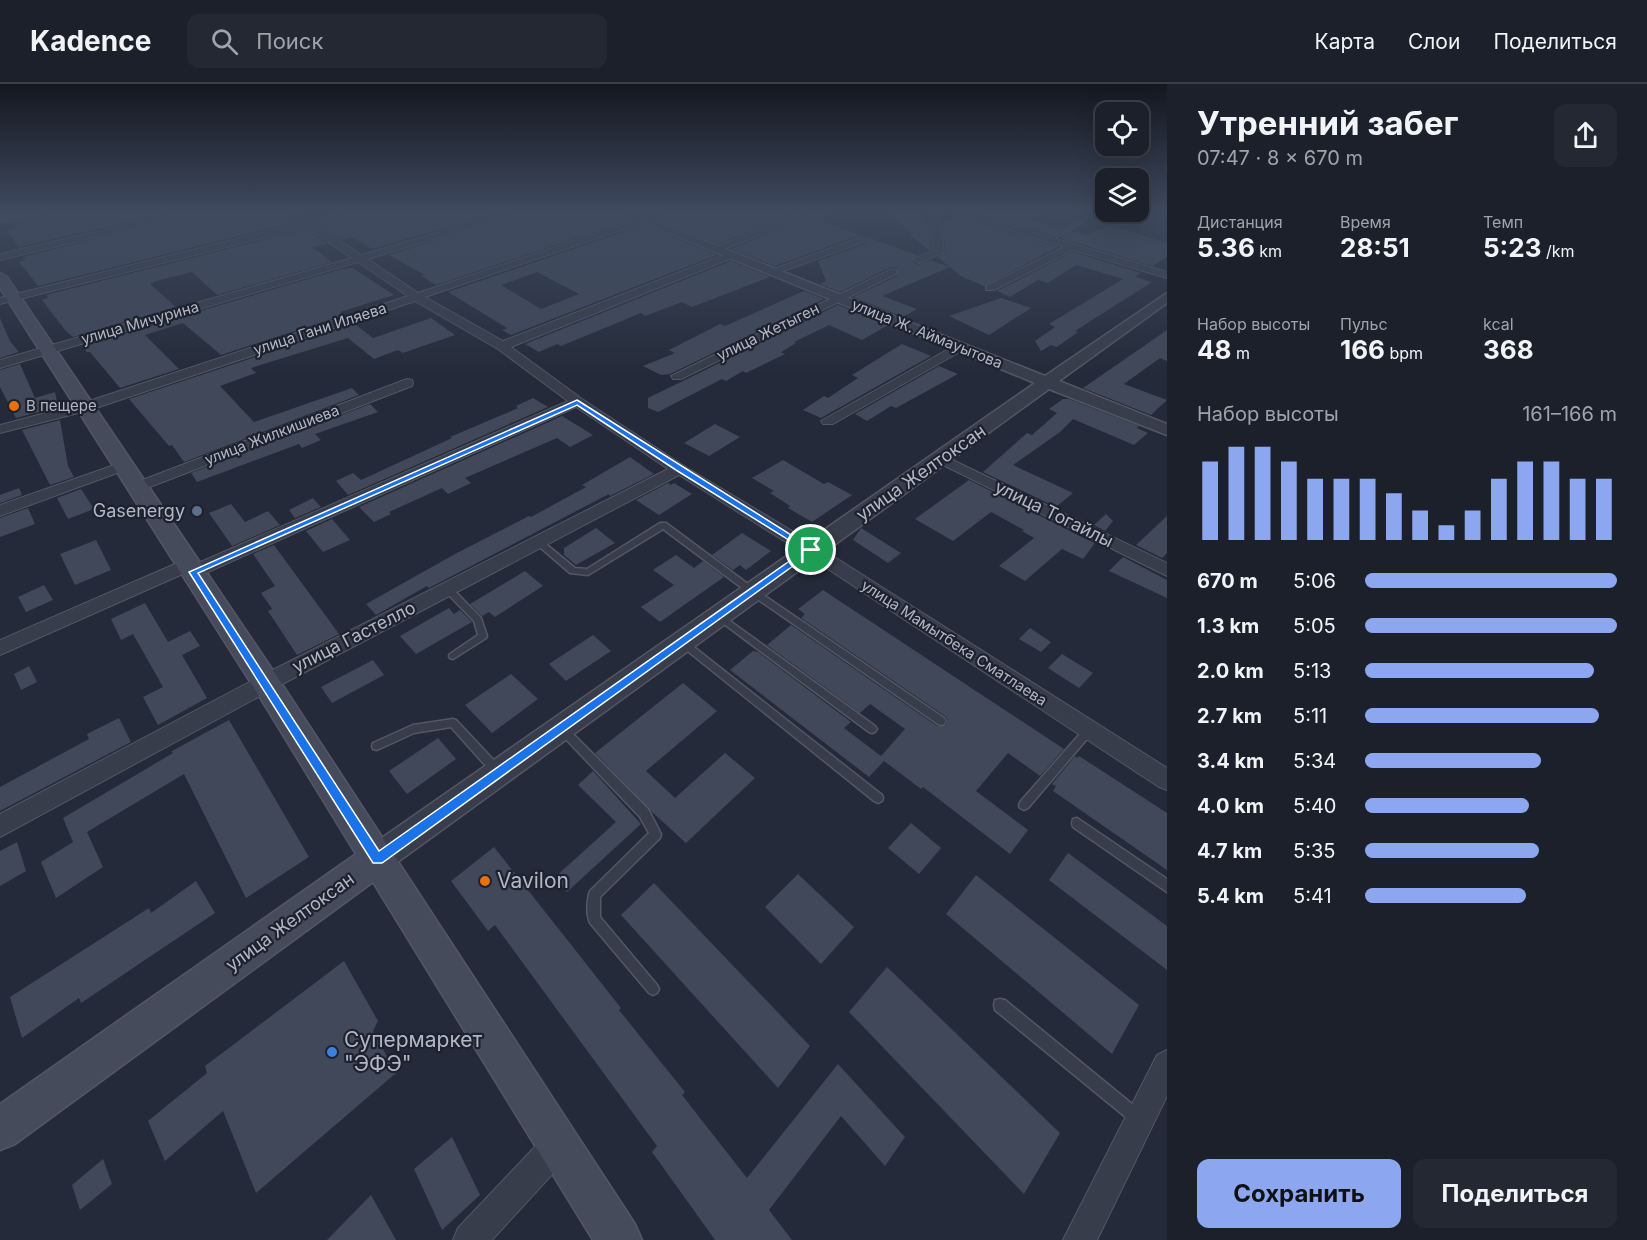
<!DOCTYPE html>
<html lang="ru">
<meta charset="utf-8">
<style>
body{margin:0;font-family:Inter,sans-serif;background:#242833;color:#f1f3f6;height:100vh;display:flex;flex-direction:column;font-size:22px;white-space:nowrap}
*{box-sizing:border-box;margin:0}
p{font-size:20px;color:#a0a3a9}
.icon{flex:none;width:33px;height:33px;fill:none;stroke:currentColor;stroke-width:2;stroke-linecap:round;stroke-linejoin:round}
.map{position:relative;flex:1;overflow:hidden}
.side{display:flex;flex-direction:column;background:#1b202b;width:480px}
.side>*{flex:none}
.tools{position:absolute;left:1095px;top:18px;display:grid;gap:12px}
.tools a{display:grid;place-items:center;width:54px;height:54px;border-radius:12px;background:#1b202b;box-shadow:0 6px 24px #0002,0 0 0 2px #393e47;font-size:30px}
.pin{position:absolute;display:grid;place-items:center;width:51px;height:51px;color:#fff;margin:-26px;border:3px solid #fff;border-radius:50%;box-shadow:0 2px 6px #0007}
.round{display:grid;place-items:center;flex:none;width:63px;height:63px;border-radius:12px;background:#242833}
.summary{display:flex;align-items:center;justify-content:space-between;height:102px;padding:0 30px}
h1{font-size:33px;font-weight:700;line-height:45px}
.metrics{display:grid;grid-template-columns:repeat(3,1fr);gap:9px;height:102px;padding:6px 30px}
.metrics div{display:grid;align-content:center}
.metrics b{font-size:26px;font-weight:700}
.metrics small{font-size:16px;font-weight:400}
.metrics p{font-size:16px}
.chart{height:168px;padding:12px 30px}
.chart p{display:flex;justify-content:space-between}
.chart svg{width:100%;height:108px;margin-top:6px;stroke:#8da6f0;stroke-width:6}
.action{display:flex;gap:12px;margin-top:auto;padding:12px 30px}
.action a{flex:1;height:69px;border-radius:12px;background:#8da6f0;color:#111;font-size:24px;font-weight:700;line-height:69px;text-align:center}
.action a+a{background:#242833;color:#f1f3f6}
ul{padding:0 30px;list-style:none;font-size:20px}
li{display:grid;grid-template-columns:96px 72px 1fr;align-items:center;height:45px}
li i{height:15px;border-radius:8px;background:#8da6f0}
header{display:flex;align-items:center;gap:36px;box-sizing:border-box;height:84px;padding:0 30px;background:#1b202b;border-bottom:2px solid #393e47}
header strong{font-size:28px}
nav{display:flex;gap:33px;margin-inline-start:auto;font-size:21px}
.search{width:420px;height:54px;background:#242833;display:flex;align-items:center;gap:15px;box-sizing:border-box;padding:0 21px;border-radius:12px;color:#a0a3a9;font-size:22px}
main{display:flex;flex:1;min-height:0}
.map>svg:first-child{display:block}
.building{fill:#404859;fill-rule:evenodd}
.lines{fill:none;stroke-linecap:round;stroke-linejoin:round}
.service-casing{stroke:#535764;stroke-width:3}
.minor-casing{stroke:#535764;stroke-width:2}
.tertiary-casing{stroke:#535764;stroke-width:3}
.secondary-casing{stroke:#535764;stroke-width:3}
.primary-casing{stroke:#414652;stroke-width:3}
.service{fill:#373d4a;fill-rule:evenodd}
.minor{fill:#373d4a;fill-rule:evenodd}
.tertiary{fill:#373d4a;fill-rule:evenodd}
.secondary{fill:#464b5c;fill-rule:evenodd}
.primary{fill:#555b69;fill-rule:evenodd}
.route{fill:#1a73e8;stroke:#fff;stroke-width:1.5;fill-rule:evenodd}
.food-dot{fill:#e8710a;stroke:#1d222e;stroke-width:2}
.service-dot{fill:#5c6f8a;stroke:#1d222e;stroke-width:2}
.shop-dot{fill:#3f7fe0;stroke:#1d222e;stroke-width:2}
.labels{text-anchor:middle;stroke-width:4.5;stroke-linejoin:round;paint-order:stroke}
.far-street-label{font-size:15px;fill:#b3b7c5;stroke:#1d222e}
.far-poi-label{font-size:15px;fill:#b3b7c5;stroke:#1d222e;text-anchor:start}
.street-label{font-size:18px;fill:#b3b7c5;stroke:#1d222e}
.poi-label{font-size:18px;fill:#b3b7c5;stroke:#1d222e;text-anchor:end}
.near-poi-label{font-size:21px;fill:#b3b7c5;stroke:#1d222e;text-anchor:start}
</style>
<header>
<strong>Kadence</strong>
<div class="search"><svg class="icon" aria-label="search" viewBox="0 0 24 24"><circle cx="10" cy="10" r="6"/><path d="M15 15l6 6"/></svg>Поиск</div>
<nav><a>Карта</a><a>Слои</a><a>Поделиться</a></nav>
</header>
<main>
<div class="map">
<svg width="1167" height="1156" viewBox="0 0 1167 1156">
<rect width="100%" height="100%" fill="#242a39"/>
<g class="building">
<polygon points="59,127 176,127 19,163 7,147 17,145 12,139"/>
<polygon points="205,127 283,127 295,138 38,202 19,178 26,176 23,173"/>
<polygon points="364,127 503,127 372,165 352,153 342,156 320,141"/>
<polygon points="528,127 613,127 631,136 436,201 421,192 425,191 389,171"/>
<polygon points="679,127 800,127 718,160 658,136"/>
<polygon points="820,127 838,127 819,136 860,151 775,182 731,165"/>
<polygon points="970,127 1049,127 1030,135 1062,144 1050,151"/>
<polygon points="889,129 916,129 929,142 932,166 929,166 910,151 913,151"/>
<polygon points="957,132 1058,163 984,202 961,192 950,183 882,212 917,225 903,233 853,213 897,192 897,184 891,183 840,208 820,200 826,197 818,177 865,160 868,156 864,152 917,171 912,177 918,181 931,176 949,183 938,173 946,168 942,139"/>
<path d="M643,141L717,171L511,251L502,246L507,244L448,208ZM537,188L579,210L541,225L501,201Z"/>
<polygon points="1109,141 1167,159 1167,173 1153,182 1060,154 1071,147 1086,151"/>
<polygon points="306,145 327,160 312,163 332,178 217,211 192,188 156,197 150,200 176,223 73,253 65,246 42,216 48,214 46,211"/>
<polygon points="1073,168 1141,189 1135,193 1152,198 1075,247 1078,248 1057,263 1051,261 1041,267 1035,257 1055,243 1049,240 1123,195 1076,181 1048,199 1038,196 1010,213 997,207"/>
<polygon points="731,177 770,193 692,223 682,218 645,232 641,229 561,262 557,260 539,268 525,260"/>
<polygon points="353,184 394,211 340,228 344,231 221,271 183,239 145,251 179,285 120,304 90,268 87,268 82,262 342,185"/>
<polygon points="804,207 824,215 670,290 661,291 643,282 675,269 669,266 720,240 725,242"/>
<polygon points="1001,214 1031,224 989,251 949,232"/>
<polygon points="838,221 888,241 862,256 829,241 794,258 796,259 781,268 785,270 746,289 743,287 726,297 722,295 658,328 648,324 648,314"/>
<polygon points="0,234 10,257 19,268 0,274"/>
<polygon points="431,234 455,251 403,269 398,266 374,275 348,254 251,284 256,289 220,302 254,338 352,304 359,311 184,378 172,361 169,362 129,315 355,240 373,254"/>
<polygon points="1167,246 1167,277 1160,274 1124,300 1167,316 1151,331 1083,304"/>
<polygon points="902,260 931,272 821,334 803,326 824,312 828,314 858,294 852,291"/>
<polygon points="20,280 35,314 55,308 58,323 16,334 0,303 0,286"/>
<polygon points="939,282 958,290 896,324 891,322 867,337 855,330"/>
<polygon points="533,314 548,323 348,411 336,397 353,389 361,396 452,354 450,353 518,324 516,322"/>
<polygon points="1063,315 1069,315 1139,342 1137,344 1148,349 1134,361 1073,335 1060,348 1013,381 1073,409 1056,423 983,388 1027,349 1032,351 1057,329 1049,325"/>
<polygon points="370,320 378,328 315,350 321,356 302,364 299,360 197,398 191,389"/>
<polygon points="562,332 593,351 570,363 557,354 465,394 471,399 448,410 442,404 389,428 391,430 374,438 359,423"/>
<polygon points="60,336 68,382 74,393 50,401 22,346"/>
<polygon points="715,340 740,353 709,372 684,359"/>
<polygon points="630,373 654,390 610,412 609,410 429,504 427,502 376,531 366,520 455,470 529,432 531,433 586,403 582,401"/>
<polygon points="783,376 824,400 828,398 852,411 812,438 788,424 790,422 770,409 774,407 752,394"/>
<polygon points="969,396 1082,453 1095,459 1083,475 1062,465 1025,497 999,482 1034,454 1022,447 1024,446 991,428 953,457 915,435"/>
<polygon points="668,399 671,401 674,399 692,410 659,431 636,416"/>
<polygon points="19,404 22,411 0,419 0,411"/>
<polygon points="81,405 94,425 68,435 57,414"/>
<polygon points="313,414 321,423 295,434 289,426"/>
<polygon points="231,420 245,438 268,427 280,441 232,462 209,429"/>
<polygon points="28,424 35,440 0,453 0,434"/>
<polygon points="1106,430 1113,437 1105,447 1094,441"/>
<polygon points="1167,432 1167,469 1162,474 1136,461"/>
<polygon points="332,435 350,456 323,468 306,447"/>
<polygon points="596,444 615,459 576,481 564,471 564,464"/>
<polygon points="861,444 901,469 888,479 853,456"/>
<polygon points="742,449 771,467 746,486 740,481 733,486 712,471"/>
<polygon points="96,456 111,486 75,501 60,470"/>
<polygon points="274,461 339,550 297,571 268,527 272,525 261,509 275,502 253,470"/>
<polygon points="676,471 694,484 703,477 724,493 660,538 641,523 674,501 653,486"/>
<polygon points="1123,473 1167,496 1167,514 1109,487"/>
<polygon points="525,487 543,502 495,533 489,528 482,532 470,520"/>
<polygon points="44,501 53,516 26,528 18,513"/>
<polygon points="823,506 1064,665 1040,692 1008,669 976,707 1028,746 1010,770 923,703 921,705 884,677 869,693 730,586 753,567 758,568 851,638 844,644 881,672 905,645 870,620 860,629 767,561 791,541 937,642 946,641 948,636 945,632 801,534 805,530 798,525"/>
<polygon points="145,519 168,558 190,547 200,562 182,571 207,614 158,641 143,613 163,603 133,550 121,556 111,535"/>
<polygon points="449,524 454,530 460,526 472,538 416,570 400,552"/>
<polygon points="1030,544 1051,558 1041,568 1019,555"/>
<polygon points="593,551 611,567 566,597 549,580"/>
<polygon points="1062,570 1093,589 1079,604 1048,584"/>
<polygon points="373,576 384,591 332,619 321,603"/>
<polygon points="29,582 37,598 21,606 14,590"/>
<polygon points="511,590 538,615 492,649 465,621"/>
<polygon points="683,599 717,627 646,687 675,714 725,669 755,694 686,759 653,729 595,669"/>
<polygon points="119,634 131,658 0,727 0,703 89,655 87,650"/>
<polygon points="229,636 309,773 246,814 184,690 87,748 103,783 56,814 41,778 73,758 63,734 173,669 172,667"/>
<polygon points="438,654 456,675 407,710 389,687"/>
<polygon points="1075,672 1077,674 1079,672 1167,729 1167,786 1053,707 1056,702 1052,700"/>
<polygon points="593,687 641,740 567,808 554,794 616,738 578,701"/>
<polygon points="911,739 941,764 919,790 888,764"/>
<polygon points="17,758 26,787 0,802 0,767"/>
<polygon points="494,763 621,924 619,926 685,1008 682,1011 747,1094 838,980 905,1053 885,1082 841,1032 769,1126 792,1156 715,1156 652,1068 657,1062 495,841 488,847 451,797"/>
<polygon points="1068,769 1167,842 1167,886 1049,796"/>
<polygon points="798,790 854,843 821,880 765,823"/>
<polygon points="976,791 1139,921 1112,970 946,830"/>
<polygon points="196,797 215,829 81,919 79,914 22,954 10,913 149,824 151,829"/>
<polygon points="654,799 810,962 778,1004 621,831"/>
<polygon points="344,877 378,937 373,947 396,989 256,1109 223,1027 165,1077 148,1037 207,989 205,982"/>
<polygon points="887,883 1060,1049 1024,1110 849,928"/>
<polygon points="452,1053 480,1111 442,1146 414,1085"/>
<polygon points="103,1075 112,1100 80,1126 72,1101"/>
<polygon points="371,1111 396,1156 327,1156"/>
</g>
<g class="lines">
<g class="service-casing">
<g id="service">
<polygon points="1123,128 1127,128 1120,131 1118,130"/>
<polygon points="1079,137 1082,138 1050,157 1046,156"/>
<polygon points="660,439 666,439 756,506 944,634 946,637 944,640 941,641 938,640 750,510 663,445 588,491 570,489 534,458 535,456 541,456 575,484 587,485"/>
<polygon points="448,502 451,503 481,534 487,552 486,554 453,575 450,574 449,572 450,570 478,551 474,537 445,507 444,505"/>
<polygon points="719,529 875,642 877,645 875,648 872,649 869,648 716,534 715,532"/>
<polygon points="682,555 685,556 882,711 883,714 882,717 878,719 874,717 679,560 678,558"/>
<polygon points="453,635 456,636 501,684 502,687 501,690 497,692 493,690 451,643 414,649 377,666 373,665 372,662 373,659 413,641"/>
<path d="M563,642L566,643L648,725L661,750L660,754L600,813V833L657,901L659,905L657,909L653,911L649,909L590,839C586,831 587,815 590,807L649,749L640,733L560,649L558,646L560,643Z"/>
<polygon points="1089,642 1092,643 1094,646 1092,649 1028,724 1024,726 1020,724 1019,721 1020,718 1086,643"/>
<polygon points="1077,734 1167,795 1167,808 1073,743 1072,739 1073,735"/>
<polygon points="1000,915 1005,916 1143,1029 1145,1034 1143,1039 1138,1041 1133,1039 995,926 994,921 995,916"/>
</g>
</g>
<g class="minor-casing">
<g id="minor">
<polygon points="187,127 203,127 0,176 0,170"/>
<polygon points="285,127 295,127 309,137 347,127 362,127 315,140 361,171 512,127 526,127 368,175 418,209 664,127 677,127 425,213 503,257 726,170 732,170 732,174 511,263 582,315 684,382 817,462 1167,684 1167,706 1159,703 805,470 679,391 273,605 0,753 0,730 259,593 668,385 576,323 199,492 193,494 185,489 0,571 0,556 182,477 188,475 196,480 568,317 498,265 415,217 90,326 0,349 0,341 80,320 408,212 358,178 0,284 0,276 352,174 306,143 0,220 0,214 300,139"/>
<polygon points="806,127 818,127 717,168 709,166"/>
<polygon points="927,127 935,127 941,142 944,168 919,179 914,176 915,174 934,167 931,142"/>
<polygon points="948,127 962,127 1167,188 1167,194 1073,166 994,206 986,206 986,202 1064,163"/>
<polygon points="861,153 866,156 864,158 775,190 766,188"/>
<polygon points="892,185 896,186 896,190 681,295 673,295 671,292"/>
<polygon points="959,259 965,263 963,266 833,340 823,340 821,337"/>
<polygon points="407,295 412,296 413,299 412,302 142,406 132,406 129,403 132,400"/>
<polygon points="942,371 1167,479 1167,492 937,378 935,375 937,372"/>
<polygon points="123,378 130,382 128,385 0,432 0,421"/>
<polygon points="1167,966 1167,1012 1097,1156 1063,1156 1157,971"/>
<polygon points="558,1046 569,1050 573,1061 569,1072 492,1156 453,1156 458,1144 547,1050"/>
</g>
</g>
<g class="tertiary-casing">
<polygon id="tertiary" points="615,127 630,127 1045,292 1167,209 1167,219 1059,297 1167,340 1167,351 1049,305 388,785 377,790 366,785 362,775 366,765 1035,299"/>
</g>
<g class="secondary-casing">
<polygon id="secondary" points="0,189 7,193 276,591 635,1140 642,1156 593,1156 373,798 15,1060 0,1066 0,1020 356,770 256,607 0,204"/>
</g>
<g class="primary-casing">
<polygon id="primary" points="17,127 43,127 41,130 0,139 0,131"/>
</g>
<use href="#service" class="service"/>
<use href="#minor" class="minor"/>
<use href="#tertiary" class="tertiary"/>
<use href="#secondary" class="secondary"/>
<use href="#primary" class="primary"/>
</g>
<linearGradient id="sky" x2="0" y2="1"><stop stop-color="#14171f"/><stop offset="0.44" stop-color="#3f4a5f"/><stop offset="1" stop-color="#3f4a5f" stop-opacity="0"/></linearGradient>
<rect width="1167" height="289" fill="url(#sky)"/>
<path class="route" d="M577,316L815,466L382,779H373L189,488ZM577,321L676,386L805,466L379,767L198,489Z"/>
<g class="food-dot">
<circle cx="14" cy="322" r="6"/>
<circle cx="485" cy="797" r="6"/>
</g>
<circle class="service-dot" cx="197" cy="427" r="6"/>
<circle class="shop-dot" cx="332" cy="968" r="6"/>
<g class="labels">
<g class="far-street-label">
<text transform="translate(140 239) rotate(-16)" y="5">улица Мичурина</text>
<text transform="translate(320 245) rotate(-18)" y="5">улица Гани Иляева</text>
<text transform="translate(768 248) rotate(-26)" y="5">улица Жетыген</text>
<text transform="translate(927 250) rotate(22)" y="5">улица Ж. Аймауытова</text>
<text transform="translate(272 351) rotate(-21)" y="5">улица Жилкишиева</text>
<text transform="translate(954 559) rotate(33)" y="5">улица Мамытбека Сматлаева</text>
</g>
<g class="far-poi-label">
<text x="26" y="327">В пещере</text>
</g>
<g class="street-label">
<text transform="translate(921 389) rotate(-35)" y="6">улица Желтоксан</text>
<text transform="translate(1054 430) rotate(26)" y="6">улица Тогайлы</text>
<text transform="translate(354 553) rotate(-27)" y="6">улица Гастелло</text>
<text transform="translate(290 838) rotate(-36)" y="6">улица Желтоксан</text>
</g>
<g class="poi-label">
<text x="185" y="433">Gasenergy</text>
</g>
<g class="near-poi-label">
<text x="497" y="804">Vavilon</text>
<text x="344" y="963">Супермаркет<tspan x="344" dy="24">"ЭФЭ"</tspan></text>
</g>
</g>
</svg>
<div class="tools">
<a><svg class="icon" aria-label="locate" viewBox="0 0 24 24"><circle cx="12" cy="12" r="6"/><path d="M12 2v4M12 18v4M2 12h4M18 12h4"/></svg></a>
<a><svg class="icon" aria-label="layers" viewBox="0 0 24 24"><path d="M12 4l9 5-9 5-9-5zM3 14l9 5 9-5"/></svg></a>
</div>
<div class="pin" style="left:811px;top:466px;background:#1e9e55"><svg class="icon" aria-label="arrive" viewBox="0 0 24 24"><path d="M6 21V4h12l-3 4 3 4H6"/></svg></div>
</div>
<section class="side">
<div class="summary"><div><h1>Утренний забег</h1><p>07:47 · 8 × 670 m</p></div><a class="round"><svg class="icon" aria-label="share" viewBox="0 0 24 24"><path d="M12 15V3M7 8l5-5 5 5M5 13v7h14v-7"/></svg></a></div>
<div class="metrics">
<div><p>Дистанция</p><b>5.36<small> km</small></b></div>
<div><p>Время</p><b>28:51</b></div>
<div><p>Темп</p><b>5:23<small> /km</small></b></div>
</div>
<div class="metrics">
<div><p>Набор высоты</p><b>48<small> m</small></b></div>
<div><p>Пульс</p><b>166<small> bpm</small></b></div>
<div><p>kcal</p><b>368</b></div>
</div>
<div class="chart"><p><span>Набор высоты</span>161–166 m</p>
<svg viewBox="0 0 160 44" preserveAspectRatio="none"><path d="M5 44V12M15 44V6M25 44V6M35 44V12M45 44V19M55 44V19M65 44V19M75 44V25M85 44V32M95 44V38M105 44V32M115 44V19M125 44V12M135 44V12M145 44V19M155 44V19"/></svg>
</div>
<ul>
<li><b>670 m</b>5:06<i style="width:100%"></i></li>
<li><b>1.3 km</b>5:05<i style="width:100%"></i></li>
<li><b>2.0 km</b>5:13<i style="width:91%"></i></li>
<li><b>2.7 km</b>5:11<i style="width:93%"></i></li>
<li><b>3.4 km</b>5:34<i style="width:70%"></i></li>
<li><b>4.0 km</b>5:40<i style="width:65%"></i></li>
<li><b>4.7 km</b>5:35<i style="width:69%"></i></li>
<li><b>5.4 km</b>5:41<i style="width:64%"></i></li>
</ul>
<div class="action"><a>Сохранить</a><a>Поделиться</a></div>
</section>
</main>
